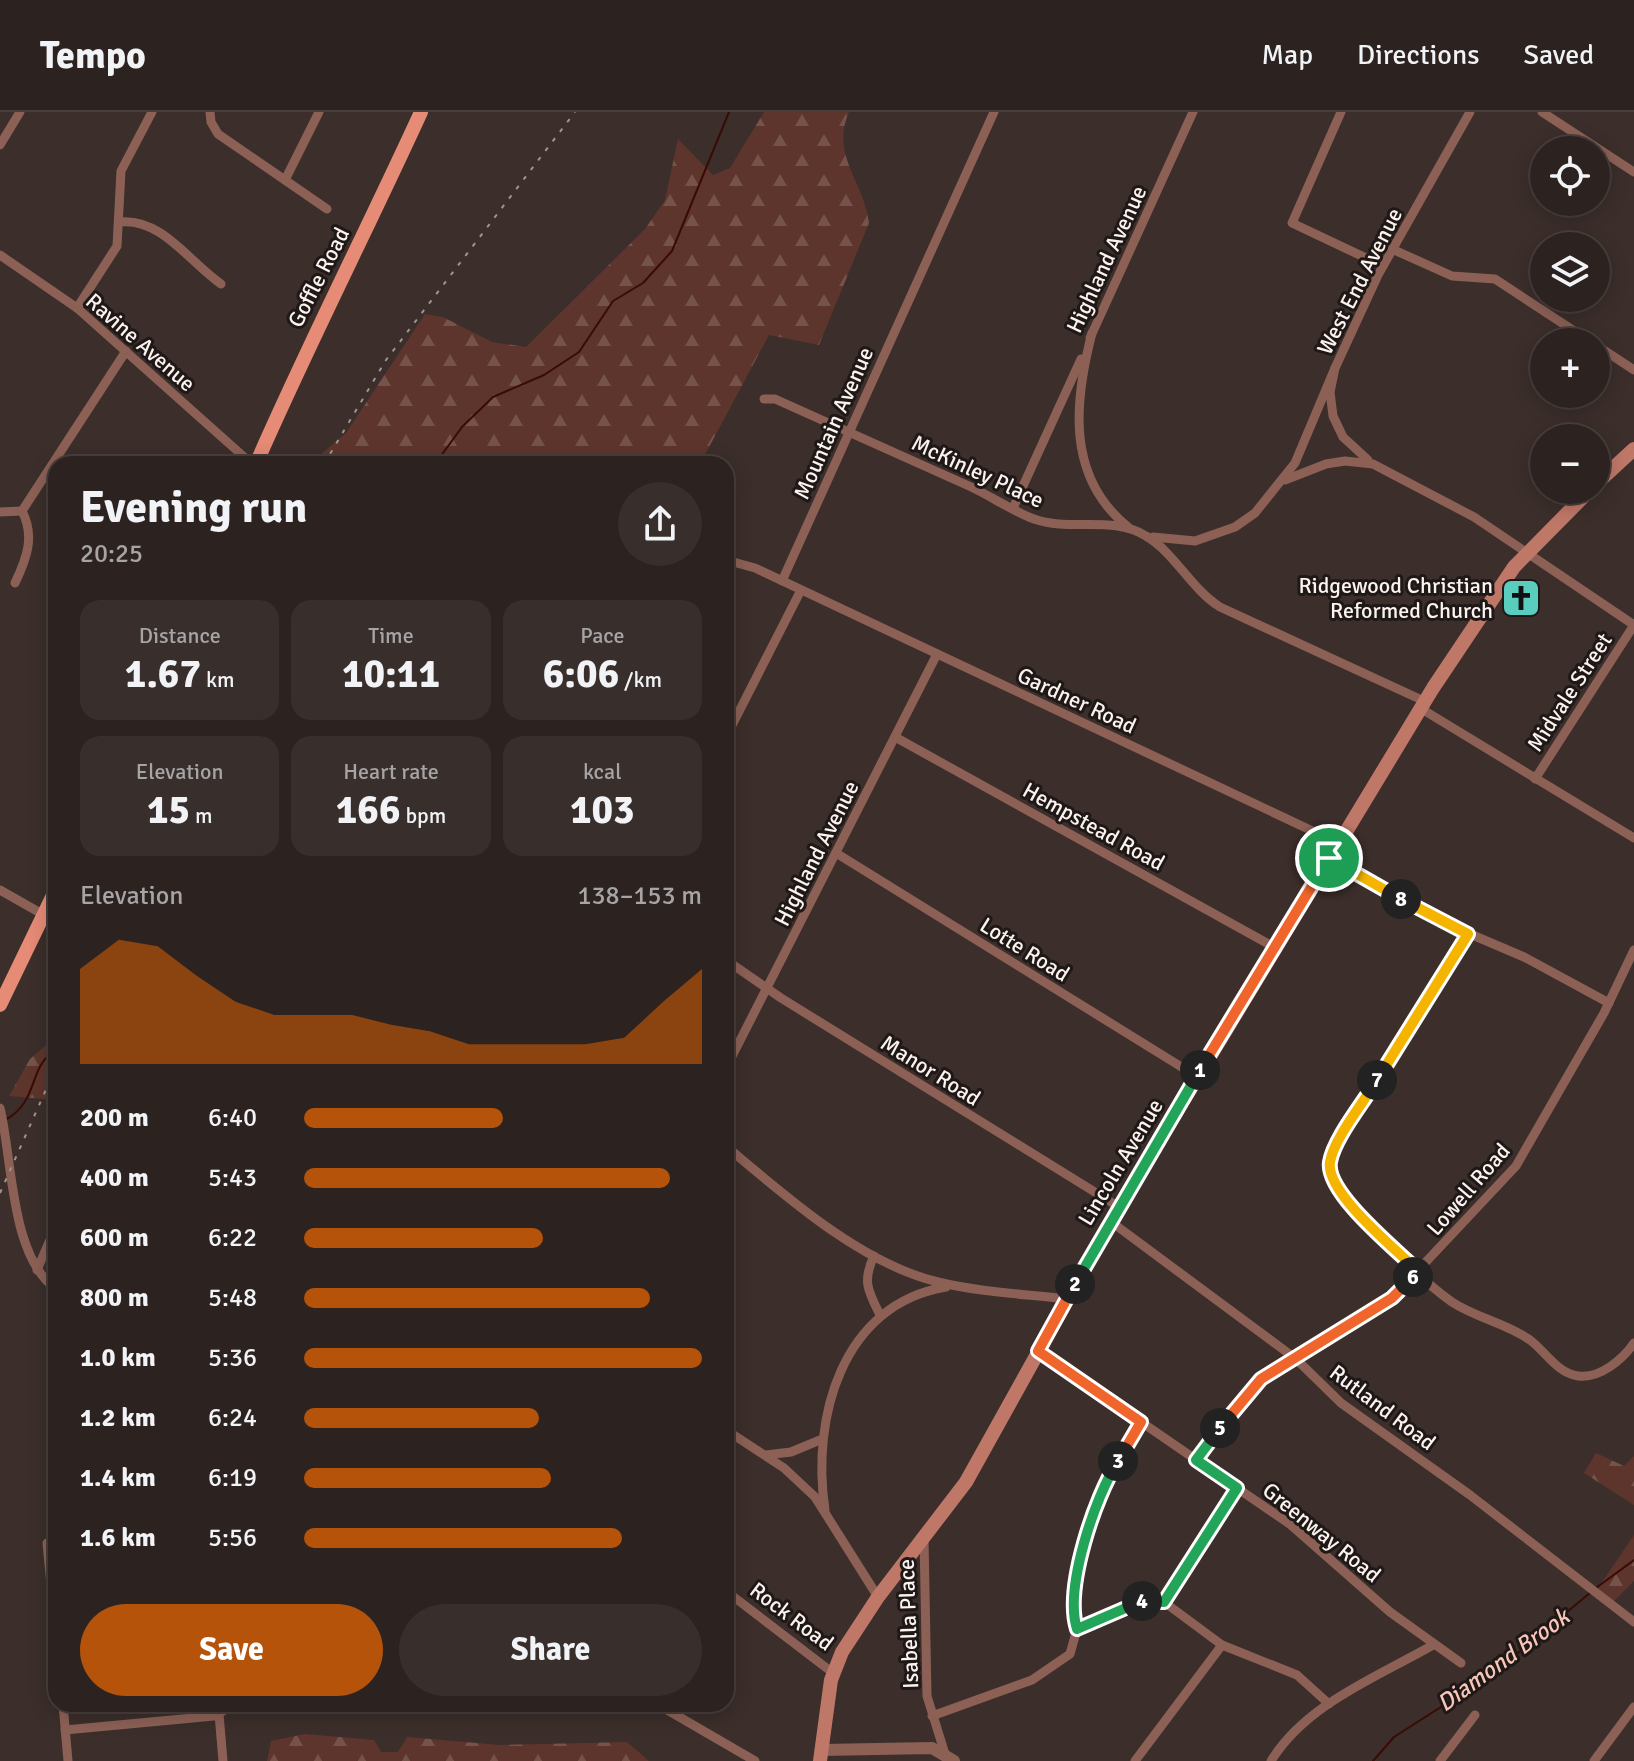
<!DOCTYPE html>
<meta charset="utf-8">
<style>
body{margin:0;font-family:Signika,sans-serif;background:#382f2d;color:#f1f3f6;height:100vh;display:flex;flex-direction:column;font-size:30px;white-space:nowrap}
*{box-sizing:border-box;margin:0}
p{font-size:26px;color:#a6a4a5}
.icon{flex:none;width:44px;height:44px;fill:none;stroke:currentColor;stroke-width:2;stroke-linecap:round;stroke-linejoin:round}
.map{position:relative;flex:1;overflow:hidden}
.drawer{position:absolute;left:48px;top:344px;width:686px;height:1256px;display:flex;flex-direction:column;background:#2c2220;border-radius:24px;box-shadow:0 4px 20px #0003,0 0 0 2px #483f3e}
.drawer>*{flex:none}
.tools{position:absolute;left:1530px;top:24px;display:grid;gap:16px}
.tools a{display:grid;place-items:center;width:80px;height:80px;border-radius:50%;background:#2c2220;box-shadow:0 4px 20px #0003,0 0 0 2px #483f3e;font-size:40px}
.pin{position:absolute;display:grid;place-items:center;width:68px;height:68px;color:#fff;margin:-34px;border:4px solid #fff;border-radius:50%;box-shadow:0 2px 8px #0007}
.km{position:absolute;width:40px;height:40px;margin:-20px;border-radius:50%;background:#222;color:#fff;font-size:22px;line-height:40px;text-align:center}
.round{display:grid;place-items:center;flex:none;width:84px;height:84px;border-radius:42px;background:#382f2d}
.headline{display:flex;align-items:center;justify-content:space-between;height:136px;padding:0 32px}
h1{font-size:44px;font-weight:700;line-height:60px}
.metrics{display:grid;grid-template-columns:repeat(3,1fr);gap:12px;height:136px;padding:8px 32px}
.metrics div{display:grid;align-content:center;border-radius:20px;background:#382f2d;text-align:center}
.metrics b{font-size:40px;font-weight:700}
.metrics small{font-size:22px;font-weight:400}
.metrics p{font-size:22px}
.chart{height:224px;padding:16px 32px}
.chart p{display:flex;justify-content:space-between}
.chart svg{width:100%;height:144px;margin-top:8px;fill:#b45309;opacity:.7}
.action{display:flex;gap:16px;margin-top:auto;padding:16px 32px}
.action a{flex:1;height:92px;border-radius:48px;background:#b45309;color:#fff;font-size:32px;font-weight:700;line-height:92px;text-align:center}
.action a+a{background:#382f2d;color:#f1f3f6}
ul{padding:0 32px;list-style:none;font-size:26px}
li{display:grid;grid-template-columns:128px 96px 1fr;align-items:center;height:60px}
li i{height:20px;border-radius:10px;background:#b45309}
header{display:flex;align-items:center;gap:48px;box-sizing:border-box;height:112px;padding:0 40px;background:#2c2220;border-bottom:2px solid #483f3e}
header strong{font-size:38px}
nav{display:flex;gap:44px;margin-inline-start:auto;font-size:28px}
.map>svg:first-child{display:block}
.forest{fill:url(#forest-firs)}
.lines{fill:none;stroke-linecap:round;stroke-linejoin:round}
.stream{stroke:#3a0b03;stroke-width:2}
.minor{stroke:#8c6055;stroke-width:9}
.tertiary{stroke:#8c6055;stroke-width:12}
.secondary{stroke:#bf7868;stroke-width:14}
.primary{stroke:#e58b76;stroke-width:14}
.rail{stroke:#a09592;stroke-width:2;stroke-dasharray:4 8;stroke-linecap:butt}
.split-1-casing{stroke:#fff;stroke-width:16}
.split-2-casing{stroke:#fff;stroke-width:16}
.split-3-casing{stroke:#fff;stroke-width:16}
.split-4-casing{stroke:#fff;stroke-width:16}
.split-5-casing{stroke:#fff;stroke-width:16}
.split-6-casing{stroke:#fff;stroke-width:16}
.split-7-casing{stroke:#fff;stroke-width:16}
.split-8-casing{stroke:#fff;stroke-width:16}
.split-9-casing{stroke:#fff;stroke-width:16}
.split-1{stroke:#f0652b;stroke-width:10}
.split-2{stroke:#22a559;stroke-width:10}
.split-3{stroke:#f0652b;stroke-width:10}
.split-4{stroke:#22a559;stroke-width:10}
.split-5{stroke:#22a559;stroke-width:10}
.split-6{stroke:#f0652b;stroke-width:10}
.split-7{stroke:#f5b400;stroke-width:10}
.split-8{stroke:#f5b400;stroke-width:10}
.split-9{stroke:#f5b400;stroke-width:10}
.labels{text-anchor:middle;stroke-width:6;stroke-linejoin:round;paint-order:stroke}
.street-label{font-size:22px;fill:#fcf3f0;stroke:#1e1816}
.poi-label{font-size:22px;fill:#fcf3f0;stroke:#1e1816;text-anchor:end}
.water-label{font-size:24px;font-style:italic;fill:#fac5b9;stroke:#1e1816}
</style>
<header>
<strong>Tempo</strong>
<nav><a>Map</a><a>Directions</a><a>Saved</a></nav>
</header>
<div class="map">
<svg width="1634" height="1649" viewBox="0 0 1634 1649">
<defs>
<pattern id="forest-firs" width="22" height="20" patternUnits="userSpaceOnUse" patternTransform="scale(2)"><rect width="22" height="20" fill="#5d352c"/><path d="M5 1l3.5 6h-7zM16 11l3.5 6h-7z" fill="#75534b"/></pattern>
</defs>
<rect width="100%" height="100%" fill="#3b2e2b"/>
<g class="forest">
<path d="M764,0H849C830,43 864,69 869,111L819,233L769,223L700,352H309L346,321L425,202L443,205L492,230L526,235L645,117L665,88L678,27L713,63L730,56Z"/>
<polygon points="56,916 56,988 9,984 30,947 51,929"/>
<polygon points="1596,1341 1624,1354 1634,1344 1634,1393 1584,1361"/>
<polygon points="1634,1423 1634,1469 1611,1492 1596,1479"/>
<polygon points="305,1622 374,1628 381,1640 398,1640 407,1625 500,1633 627,1630 649,1649 267,1649 271,1629"/>
</g>
<g class="lines">
<g class="stream">
<polyline points="435,352 462,315 493,285 544,263 579,240 613,189 643,171 672,139 729,0"/>
<path d="M5,1008C40,989 27,956 56,937"/>
<polyline points="1596,1476 1634,1448"/>
<polyline points="1373,1649 1394,1625 1494,1561 1591,1480"/>
</g>
<g class="minor">
<polyline points="210,0 211,10 218,22 327,97"/>
<polyline points="1341,0 1292,111 1383,154"/>
<polyline points="1542,0 1634,60"/>
<polyline points="0,33 20,0"/>
<polyline points="285,68 319,0"/>
<path d="M120,110C162,106 189,150 221,172"/>
<polyline points="1392,137 1452,164 1495,167 1591,230"/>
<polyline points="0,143 77,196 252,352"/>
<polyline points="77,196 117,134 121,59 152,0"/>
<path d="M1092,221C1074,290 1066,365 1128,415"/>
<polyline points="1090,226 1193,0"/>
<polyline points="1596,233 1634,258"/>
<path d="M764,287H775C840,316 904,345 969,374C991,384 1012,399 1034,407C1071,420 1112,403 1146,424C1175,441 1190,476 1220,495L1424,589"/>
<polyline points="1368,348 1343,325 1333,304 1330,280 1335,256 1378,163 1470,0"/>
<polyline points="1285,368 1326,352 1345,349 1373,352 1474,405 1634,513 1535,667"/>
<polyline points="1013,396 1081,247"/>
<polyline points="22,399 126,239"/>
<polyline points="0,400 22,399"/>
<polyline points="1153,425 1195,429 1235,415 1255,401 1295,351 1335,256"/>
<polyline points="726,448 755,456 1338,731"/>
<polyline points="782,469 994,0"/>
<path d="M15,471C27,446 35,424 22,399"/>
<polyline points="1420,596 1634,726"/>
<polyline points="726,625 801,478"/>
<polyline points="895,625 1274,835"/>
<polyline points="836,741 1196,964"/>
<polyline points="1329,746 1442,810 1524,845 1609,891"/>
<polyline points="0,778 44,803"/>
<path d="M1468,822L1334,1039L1331,1065L1341,1082C1377,1118 1411,1161 1452,1190C1476,1206 1506,1211 1530,1228C1546,1240 1557,1261 1578,1264C1600,1267 1623,1247 1634,1231"/>
<polyline points="726,848 781,886 1119,1095"/>
<polyline points="726,956 937,542"/>
<path d="M0,996C13,1049 10,1144 56,1177"/>
<path d="M726,1034C785,1084 862,1152 938,1170C979,1180 1024,1182 1066,1187"/>
<polyline points="1110,1109 1296,1247 1341,1291 1470,1383 1634,1510"/>
<path d="M874,1144C862,1169 868,1179 880,1203"/>
<polyline points="37,1158 56,1114"/>
<polyline points="1038,1239 1291,1413 1390,1500 1461,1551"/>
<polyline points="726,1318 784,1356 815,1385 878,1485"/>
<polyline points="766,1343 791,1340 820,1328"/>
<polyline points="1196,1348 1261,1267 1392,1186 1516,1054 1604,901 1634,838"/>
<path d="M825,1398C811,1306 842,1192 946,1175"/>
<polyline points="924,1426 927,1584 945,1642"/>
<polyline points="47,1431 56,1525"/>
<polyline points="726,1479 833,1561"/>
<polyline points="1164,1490 1237,1376"/>
<polyline points="1077,1517 1137,1490 1164,1490 1222,1533 1297,1563 1329,1592"/>
<polyline points="63,1592 68,1649"/>
<polyline points="657,1592 755,1649"/>
<polyline points="219,1602 223,1649"/>
<polyline points="932,1604 1032,1568 1070,1542 1077,1517 1073,1483 1103,1373 1141,1310"/>
<polyline points="65,1618 214,1604 235,1592"/>
<polyline points="1135,1649 1222,1533"/>
<path d="M1271,1649C1306,1592 1377,1565 1433,1533"/>
<polyline points="1440,1649 1475,1603"/>
<polyline points="1594,1649 1634,1595"/>
</g>
<polyline class="tertiary" points="821,1638 932,1636 954,1649"/>
<g class="secondary">
<polyline points="1596,372 1634,337"/>
<polyline points="820,1649 831,1568 842,1540 878,1485 966,1370 1119,1095 1433,576 1514,455 1590,378"/>
</g>
<g class="primary">
<path d="M256,352C308,233 367,118 421,0"/>
<polyline points="0,893 56,777"/>
</g>
<g class="rail">
<polyline points="324,352 386,248 575,0"/>
<polyline points="0,1081 56,955"/>
</g>
</g>
<g class="lines">
<g class="split-1-casing">
<polyline id="split-1" points="1200,958 1329,746"/>
</g>
<g class="split-2-casing">
<polyline id="split-2" points="1075,1172 1200,958"/>
</g>
<g class="split-3-casing">
<polyline id="split-3" points="1075,1172 1038,1239 1141,1310 1118,1349"/>
</g>
<g class="split-4-casing">
<path id="split-4" d="M1118,1349C1095,1385 1064,1476 1077,1517L1142,1489"/>
</g>
<g class="split-5-casing">
<polyline id="split-5" points="1142,1489 1164,1490 1237,1376 1196,1348 1220,1316"/>
</g>
<g class="split-6-casing">
<polyline id="split-6" points="1220,1316 1261,1267 1392,1186 1413,1165"/>
</g>
<g class="split-7-casing">
<path id="split-7" d="M1377,968C1364,990 1334,1026 1330,1050C1325,1081 1397,1138 1419,1160L1413,1165"/>
</g>
<g class="split-8-casing">
<polyline id="split-8" points="1377,968 1468,822 1401,787"/>
</g>
<g class="split-9-casing">
<polyline id="split-9" points="1329,746 1401,787"/>
</g>
<use href="#split-1" class="split-1"/>
<use href="#split-2" class="split-2"/>
<use href="#split-3" class="split-3"/>
<use href="#split-4" class="split-4"/>
<use href="#split-5" class="split-5"/>
<use href="#split-6" class="split-6"/>
<use href="#split-7" class="split-7"/>
<use href="#split-8" class="split-8"/>
<use href="#split-9" class="split-9"/>
</g>
<defs>
<g id="church-square" transform="scale(2)"><rect x="-9" y="-9" width="18" height="18" rx="4" fill="#59cebf" stroke="#1e1816"/><path d="M-1.2-6h2.4v3.5h3.3v2.4h-3.3V6h-2.4V-.1h-3.3v-2.4h3.3Z" fill="#111"/></g>
</defs>
<g fill-rule="evenodd">
<use href="#church-square" x="1521" y="486"/>
</g>
<g class="labels">
<g class="street-label">
<text transform="translate(1106 147) rotate(-65)" y="8">Highland Avenue</text>
<text transform="translate(318 165) rotate(-63)" y="8">Goffle Road</text>
<text transform="translate(1359 169) rotate(-63)" y="8">West End Avenue</text>
<text transform="translate(141 230) rotate(41)" y="8">Ravine Avenue</text>
<text transform="translate(833 311) rotate(-66)" y="8">Mountain Avenue</text>
<text transform="translate(978 359) rotate(25)" y="8">McKinley Place</text>
<text transform="translate(1569 580) rotate(-57)" y="8">Midvale Street</text>
<text transform="translate(1077 588) rotate(25)" y="8">Gardner Road</text>
<text transform="translate(1094 714) rotate(29)" y="8">Hempstead Road</text>
<text transform="translate(816 741) rotate(-63)" y="8">Highland Avenue</text>
<text transform="translate(1025 837) rotate(32)" y="8">Lotte Road</text>
<text transform="translate(931 958) rotate(32)" y="8">Manor Road</text>
<text transform="translate(1120 1050) rotate(-59)" y="8">Lincoln Avenue</text>
<text transform="translate(1468 1077) rotate(-49)" y="8">Lowell Road</text>
<text transform="translate(1383 1295) rotate(37)" y="8">Rutland Road</text>
<text transform="translate(1322 1420) rotate(39)" y="8">Greenway Road</text>
<text transform="translate(792 1504) rotate(37)" y="8">Rock Road</text>
<text transform="translate(908 1512) rotate(-92)" y="8">Isabella Place</text>
</g>
<g class="poi-label">
<text x="1493" y="481">Ridgewood Christian<tspan x="1493" dy="25">Reformed Church</tspan></text>
</g>
<g class="water-label">
<text transform="translate(1503 1548) rotate(-36)" y="8">Diamond Brook</text>
</g>
</g>
</svg>
<div class="tools">
<a><svg class="icon" aria-label="locate" viewBox="0 0 24 24"><circle cx="12" cy="12" r="6"/><path d="M12 2v4M12 18v4M2 12h4M18 12h4"/></svg></a>
<a><svg class="icon" aria-label="layers" viewBox="0 0 24 24"><path d="M12 4l9 5-9 5-9-5zM3 14l9 5 9-5"/></svg></a>
<a>+</a>
<a>−</a>
</div>
<div class="pin" style="left:1329px;top:746px;background:#1e9e55"><svg class="icon" aria-label="arrive" viewBox="0 0 24 24"><path d="M6 21V4h12l-3 4 3 4H6"/></svg></div>
<b class="km" style="left:1200px;top:958px">1</b>
<b class="km" style="left:1075px;top:1172px">2</b>
<b class="km" style="left:1118px;top:1349px">3</b>
<b class="km" style="left:1142px;top:1489px">4</b>
<b class="km" style="left:1220px;top:1316px">5</b>
<b class="km" style="left:1413px;top:1165px">6</b>
<b class="km" style="left:1377px;top:968px">7</b>
<b class="km" style="left:1401px;top:787px">8</b>
<section class="drawer">
<div class="headline"><div><h1>Evening run</h1><p>20:25</p></div><a class="round"><svg class="icon" aria-label="share" viewBox="0 0 24 24"><path d="M12 15V3M7 8l5-5 5 5M5 13v7h14v-7"/></svg></a></div>
<div class="metrics">
<div><p>Distance</p><b>1.67<small> km</small></b></div>
<div><p>Time</p><b>10:11</b></div>
<div><p>Pace</p><b>6:06<small> /km</small></b></div>
</div>
<div class="metrics">
<div><p>Elevation</p><b>15<small> m</small></b></div>
<div><p>Heart rate</p><b>166<small> bpm</small></b></div>
<div><p>kcal</p><b>103</b></div>
</div>
<div class="chart"><p><span>Elevation</span>138–153 m</p>
<svg viewBox="0 0 160 44" preserveAspectRatio="none"><path d="M0 44V15L10 6L20 8L30 17L40 25L50 29L60 29L70 29L80 32L90 34L100 38L110 38L120 38L130 38L140 36L150 25L160 15V44z"/></svg>
</div>
<ul>
<li><b>200 m</b>6:40<i style="width:50%"></i></li>
<li><b>400 m</b>5:43<i style="width:92%"></i></li>
<li><b>600 m</b>6:22<i style="width:60%"></i></li>
<li><b>800 m</b>5:48<i style="width:87%"></i></li>
<li><b>1.0 km</b>5:36<i style="width:100%"></i></li>
<li><b>1.2 km</b>6:24<i style="width:59%"></i></li>
<li><b>1.4 km</b>6:19<i style="width:62%"></i></li>
<li><b>1.6 km</b>5:56<i style="width:80%"></i></li>
</ul>
<div class="action"><a>Save</a><a>Share</a></div>
</section>
</div>
